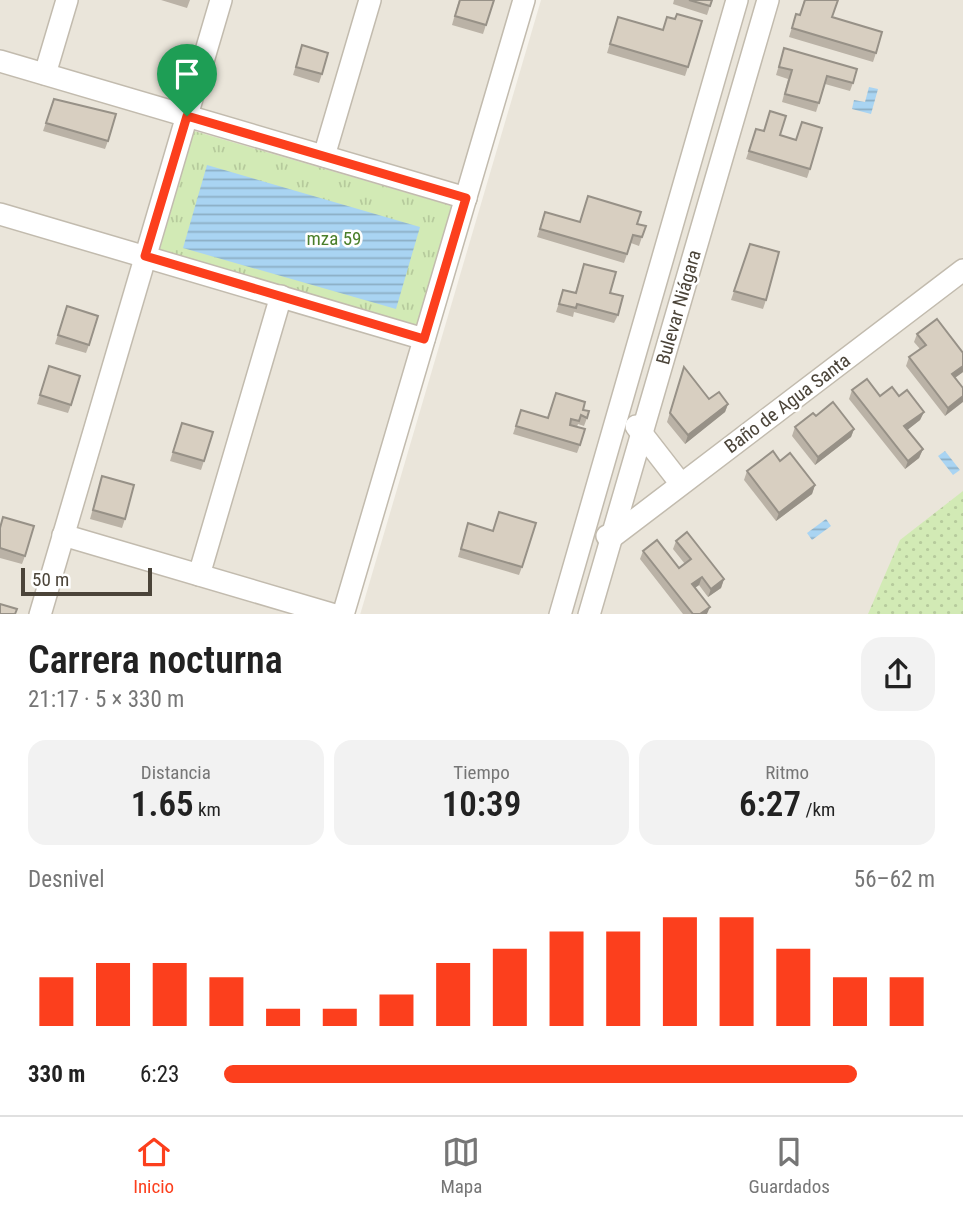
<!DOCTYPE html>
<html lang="es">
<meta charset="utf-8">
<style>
body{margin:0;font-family:"Roboto Condensed",sans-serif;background:#f2f2f2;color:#222;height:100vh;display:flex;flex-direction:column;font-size:26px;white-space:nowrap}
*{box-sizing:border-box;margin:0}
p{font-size:23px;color:#767676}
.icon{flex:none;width:38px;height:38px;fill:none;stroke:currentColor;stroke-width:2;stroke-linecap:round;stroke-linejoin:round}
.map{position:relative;height:614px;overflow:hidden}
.panel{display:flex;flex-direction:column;background:#fff;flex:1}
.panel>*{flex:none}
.scale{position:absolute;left:21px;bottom:18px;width:131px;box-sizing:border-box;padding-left:7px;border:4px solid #4b4439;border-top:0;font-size:19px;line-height:24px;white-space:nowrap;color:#4b4439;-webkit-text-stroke:5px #fff;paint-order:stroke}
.pin{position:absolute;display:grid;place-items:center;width:60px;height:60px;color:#fff;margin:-72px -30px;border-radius:50% 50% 50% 0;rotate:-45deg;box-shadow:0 0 7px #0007}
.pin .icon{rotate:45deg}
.round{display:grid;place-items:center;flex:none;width:74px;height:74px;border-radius:21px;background:#f2f2f2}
.summary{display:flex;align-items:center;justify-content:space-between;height:119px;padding:0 28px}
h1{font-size:38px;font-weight:600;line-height:52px}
.figures{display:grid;grid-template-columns:repeat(3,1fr);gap:10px;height:119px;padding:7px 28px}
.figures div{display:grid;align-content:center;border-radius:18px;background:#f2f2f2;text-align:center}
.figures b{font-size:35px;font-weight:600}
.figures small{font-size:19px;font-weight:400}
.figures p{font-size:19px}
.chart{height:196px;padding:14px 28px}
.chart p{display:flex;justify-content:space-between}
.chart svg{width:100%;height:126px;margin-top:7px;stroke:#fc3f1d;stroke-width:6}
ul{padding:0 28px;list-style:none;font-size:23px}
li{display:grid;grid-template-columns:112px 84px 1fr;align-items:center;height:52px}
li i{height:18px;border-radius:9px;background:#fc3f1d}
.dock{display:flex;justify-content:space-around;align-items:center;height:98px;border-top:2px solid #e0e0e0;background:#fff;font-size:19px;color:#767676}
.dock a{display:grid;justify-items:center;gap:4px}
.dock .selected{color:#fc3f1d}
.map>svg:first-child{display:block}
.residential{fill:#eae5da}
.grass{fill:url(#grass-dots)}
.park{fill:url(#park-tufts)}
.water{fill:url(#water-rules)}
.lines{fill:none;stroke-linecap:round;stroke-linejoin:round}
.street-casing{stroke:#c2bbae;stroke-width:24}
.street{stroke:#fff;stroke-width:21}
.wall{fill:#bab2a6}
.shaded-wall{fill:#979187}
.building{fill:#d8cfc1;stroke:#979187;stroke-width:2}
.route-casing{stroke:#fff;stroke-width:14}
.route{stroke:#fc3f1d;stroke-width:9}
.labels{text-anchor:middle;stroke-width:5;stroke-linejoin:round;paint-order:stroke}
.park-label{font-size:19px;fill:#4a7f2a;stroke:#fff}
.street-label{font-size:19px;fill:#4b4439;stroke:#fff}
</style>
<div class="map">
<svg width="963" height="615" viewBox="0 0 963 615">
<defs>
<pattern id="grass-dots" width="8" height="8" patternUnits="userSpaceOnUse" patternTransform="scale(1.75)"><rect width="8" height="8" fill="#d2eab5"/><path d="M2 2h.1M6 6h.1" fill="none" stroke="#b6ca9c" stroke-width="1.8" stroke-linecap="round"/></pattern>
<pattern id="park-tufts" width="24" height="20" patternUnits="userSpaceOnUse" patternTransform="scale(1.75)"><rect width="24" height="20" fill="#d2eab5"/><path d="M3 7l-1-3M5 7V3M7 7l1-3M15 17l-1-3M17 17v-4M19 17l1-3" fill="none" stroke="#b6ca9c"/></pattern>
<pattern id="water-rules" width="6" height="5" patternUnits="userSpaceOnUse" patternTransform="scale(1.75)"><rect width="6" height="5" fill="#a9d4f2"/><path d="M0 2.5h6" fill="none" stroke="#8caec5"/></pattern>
</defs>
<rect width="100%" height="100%" fill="#f6f3ec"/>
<g class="residential">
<polygon points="0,0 527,0 349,614 0,614"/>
<polygon points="541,0 963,0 963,614 360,615"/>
</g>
<polygon class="grass" points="963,491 963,614 868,614 900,540"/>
<polygon class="park" points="194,131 452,206 416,328 159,252"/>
<g class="water">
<polygon points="869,87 878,89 871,114 852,109 854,100 865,102"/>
<polygon points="207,165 420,227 396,309 183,248"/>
<polygon points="945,451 960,470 953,475 938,456"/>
<polygon points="826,519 831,526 812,540 807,533"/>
</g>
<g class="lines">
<g class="street-casing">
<g id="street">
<polyline points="0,61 466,198"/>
<polyline points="45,74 67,0"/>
<polyline points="324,156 370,0"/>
<polyline points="0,214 424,339"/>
<polyline points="636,426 681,484"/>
<polyline points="63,535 335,615"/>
<polyline points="607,536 611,538 963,270"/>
<polyline points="199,575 281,296"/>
<polyline points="40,615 221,0"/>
<polyline points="343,615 524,0"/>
<polyline points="560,615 737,0"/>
<polyline points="589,615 768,0"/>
</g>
</g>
<use href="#street" class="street"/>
</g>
<g class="wall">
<polygon points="161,0 190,0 187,8"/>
<polygon points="459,0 494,0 483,34 452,25"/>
<polygon points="674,0 712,0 707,15 673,4"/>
<polygon points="804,0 838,0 832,17 876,53 873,62 789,37 796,14 800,15"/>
<polygon points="618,17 688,67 685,76 607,53"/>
<polygon points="302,45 322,74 319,83 293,75"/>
<polygon points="784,48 853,83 850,91 825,84 816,112 782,102 788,79 776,75"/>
<polygon points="54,99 108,141 105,149 43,131"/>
<polygon points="756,129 780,135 810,169 807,178 746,159"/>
<polygon points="588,196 637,224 642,237 639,246 631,243 624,263 537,237 545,212 580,222"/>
<polygon points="750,244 766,300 763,309 731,300"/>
<polygon points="584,264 610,293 618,315 614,323 574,312 573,317 556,312 563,290 575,293"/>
<polygon points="67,306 89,345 86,353 55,344"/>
<polygon points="917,334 963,353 963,372 955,378 963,388 945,416 906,366 909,357 920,349 914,342"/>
<polygon points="49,366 71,405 68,413 37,404"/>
<polygon points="684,367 709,399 728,404 725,412 685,444 667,422"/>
<polygon points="852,390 880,396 899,396 924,412 920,420 907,430 923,449 919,458 905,469 849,399"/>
<polygon points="556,393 583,410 587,418 584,426 578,424 577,427 580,445 577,453 513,434 521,410 547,418"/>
<polygon points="816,416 854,429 851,437 815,465 792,436 795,427"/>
<polygon points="182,423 204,461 201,470 170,461"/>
<polygon points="780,461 815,485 812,494 776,521 744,480 747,471"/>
<polygon points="102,476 125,519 122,528 90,519"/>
<polygon points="3,517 25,556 22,564 0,558 0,526"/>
<polygon points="468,523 522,567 519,575 458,557"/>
<polygon points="676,541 724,579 721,588 708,597 699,585 695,588 707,614 683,614 640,559 643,551 679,568 685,564 673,549"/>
</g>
<g class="shaded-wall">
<polygon points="963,366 963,372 949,382 952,374"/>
<polygon points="963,396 963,402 945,416 948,408"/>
<polygon points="728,404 725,412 685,444 688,435"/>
<polygon points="924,412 920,420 901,435 904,426"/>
<polygon points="854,429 851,437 815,465 818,457"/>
<polygon points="923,449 919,458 905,469 908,461"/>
<polygon points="815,485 812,494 776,521 779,513"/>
<polygon points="702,577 699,585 689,592 692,584"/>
<polygon points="724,579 721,588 708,597 711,589"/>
<polygon points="710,607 707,614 700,614"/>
</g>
<g class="building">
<polygon points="460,0 494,0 486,25 455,16"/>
<polygon points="689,0 712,0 710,6"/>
<polygon points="805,0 838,0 832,17 882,32 876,53 792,28 796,14 800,15"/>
<polygon points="677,14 702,21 688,67 610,44 618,17 663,30 667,17 675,19"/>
<polygon points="302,45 328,53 322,74 296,67"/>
<polygon points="784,48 857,69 853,83 827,76 819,103 785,94 792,70 779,67"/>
<polygon points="54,99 116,114 108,141 46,123"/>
<polygon points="770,111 786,116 780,135 796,140 802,122 822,128 810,169 749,151 756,129 764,131"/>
<polygon points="588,196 641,212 637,224 646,226 642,237 633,235 627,254 540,229 545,212 580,222"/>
<polygon points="750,244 779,252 766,300 734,291"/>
<polygon points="584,264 616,272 610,293 623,296 618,315 577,304 576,308 559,304 563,290 576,293"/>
<polygon points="67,306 98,316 89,345 58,335"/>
<polygon points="937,319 963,353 963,366 952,374 963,388 963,396 948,408 909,357 926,345 917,334"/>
<polygon points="49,366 80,376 71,405 40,395"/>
<polygon points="684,367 709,399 719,392 728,404 688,435 670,413"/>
<polygon points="867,379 880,396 892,387 899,396 907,390 924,412 904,426 923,449 908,461 852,390"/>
<polygon points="556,393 585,402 583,410 589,411 587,418 581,415 579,421 571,419 570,425 585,429 580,445 516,426 521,410 548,418"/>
<polygon points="833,402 854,429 818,457 795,427 813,413 816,416"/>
<polygon points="182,423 213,432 204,461 173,452"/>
<polygon points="773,451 780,461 790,453 815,485 779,513 747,471"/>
<polygon points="102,476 134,485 125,519 93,510"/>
<polygon points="499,512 536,523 522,567 461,549 468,523 493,531"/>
<polygon points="3,517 34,526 25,556 0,548 0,528"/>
<polygon points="687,532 724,579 711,589 702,577 692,584 710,607 700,614 693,614 643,551 657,540 679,568 691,559 676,541"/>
<polygon points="0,604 17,609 15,614 0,614"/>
</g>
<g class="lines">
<g class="route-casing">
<polygon id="route" points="187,116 466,198 424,339 145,256"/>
</g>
<use href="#route" class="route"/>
</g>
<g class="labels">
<g class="park-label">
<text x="334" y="245">mza 59</text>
</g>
<g class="street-label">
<text transform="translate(678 307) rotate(-74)" y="7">Bulevar Niágara</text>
<text transform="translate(787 403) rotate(-37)" y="7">Baño de Agua Santa</text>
</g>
</g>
</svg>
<div class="scale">50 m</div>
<div class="pin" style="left:187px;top:116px;background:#1e9e55"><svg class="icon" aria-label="arrive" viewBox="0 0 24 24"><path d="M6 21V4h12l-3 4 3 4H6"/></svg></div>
</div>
<section class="panel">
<div class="summary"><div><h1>Carrera nocturna</h1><p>21:17 · 5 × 330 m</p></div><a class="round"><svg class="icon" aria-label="share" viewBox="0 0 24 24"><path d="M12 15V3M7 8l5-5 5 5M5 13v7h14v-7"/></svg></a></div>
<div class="figures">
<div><p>Distancia</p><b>1.65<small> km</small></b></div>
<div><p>Tiempo</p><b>10:39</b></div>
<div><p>Ritmo</p><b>6:27<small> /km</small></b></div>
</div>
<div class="chart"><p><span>Desnivel</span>56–62 m</p>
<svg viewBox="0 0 160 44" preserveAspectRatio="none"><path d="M5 44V27M15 44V22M25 44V22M35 44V27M45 44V38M55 44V38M65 44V33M75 44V22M85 44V17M95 44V11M105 44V11M115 44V6M125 44V6M135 44V17M145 44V27M155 44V27"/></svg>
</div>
<ul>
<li><b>330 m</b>6:23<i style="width:89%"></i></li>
</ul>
</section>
<nav class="dock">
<a class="selected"><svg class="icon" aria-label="home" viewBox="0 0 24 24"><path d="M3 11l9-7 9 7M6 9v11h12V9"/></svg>Inicio</a>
<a><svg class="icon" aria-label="map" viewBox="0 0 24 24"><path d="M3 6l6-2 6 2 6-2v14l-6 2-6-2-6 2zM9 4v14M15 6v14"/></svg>Mapa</a>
<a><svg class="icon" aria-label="saved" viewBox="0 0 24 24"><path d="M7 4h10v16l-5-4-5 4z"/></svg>Guardados</a>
</nav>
